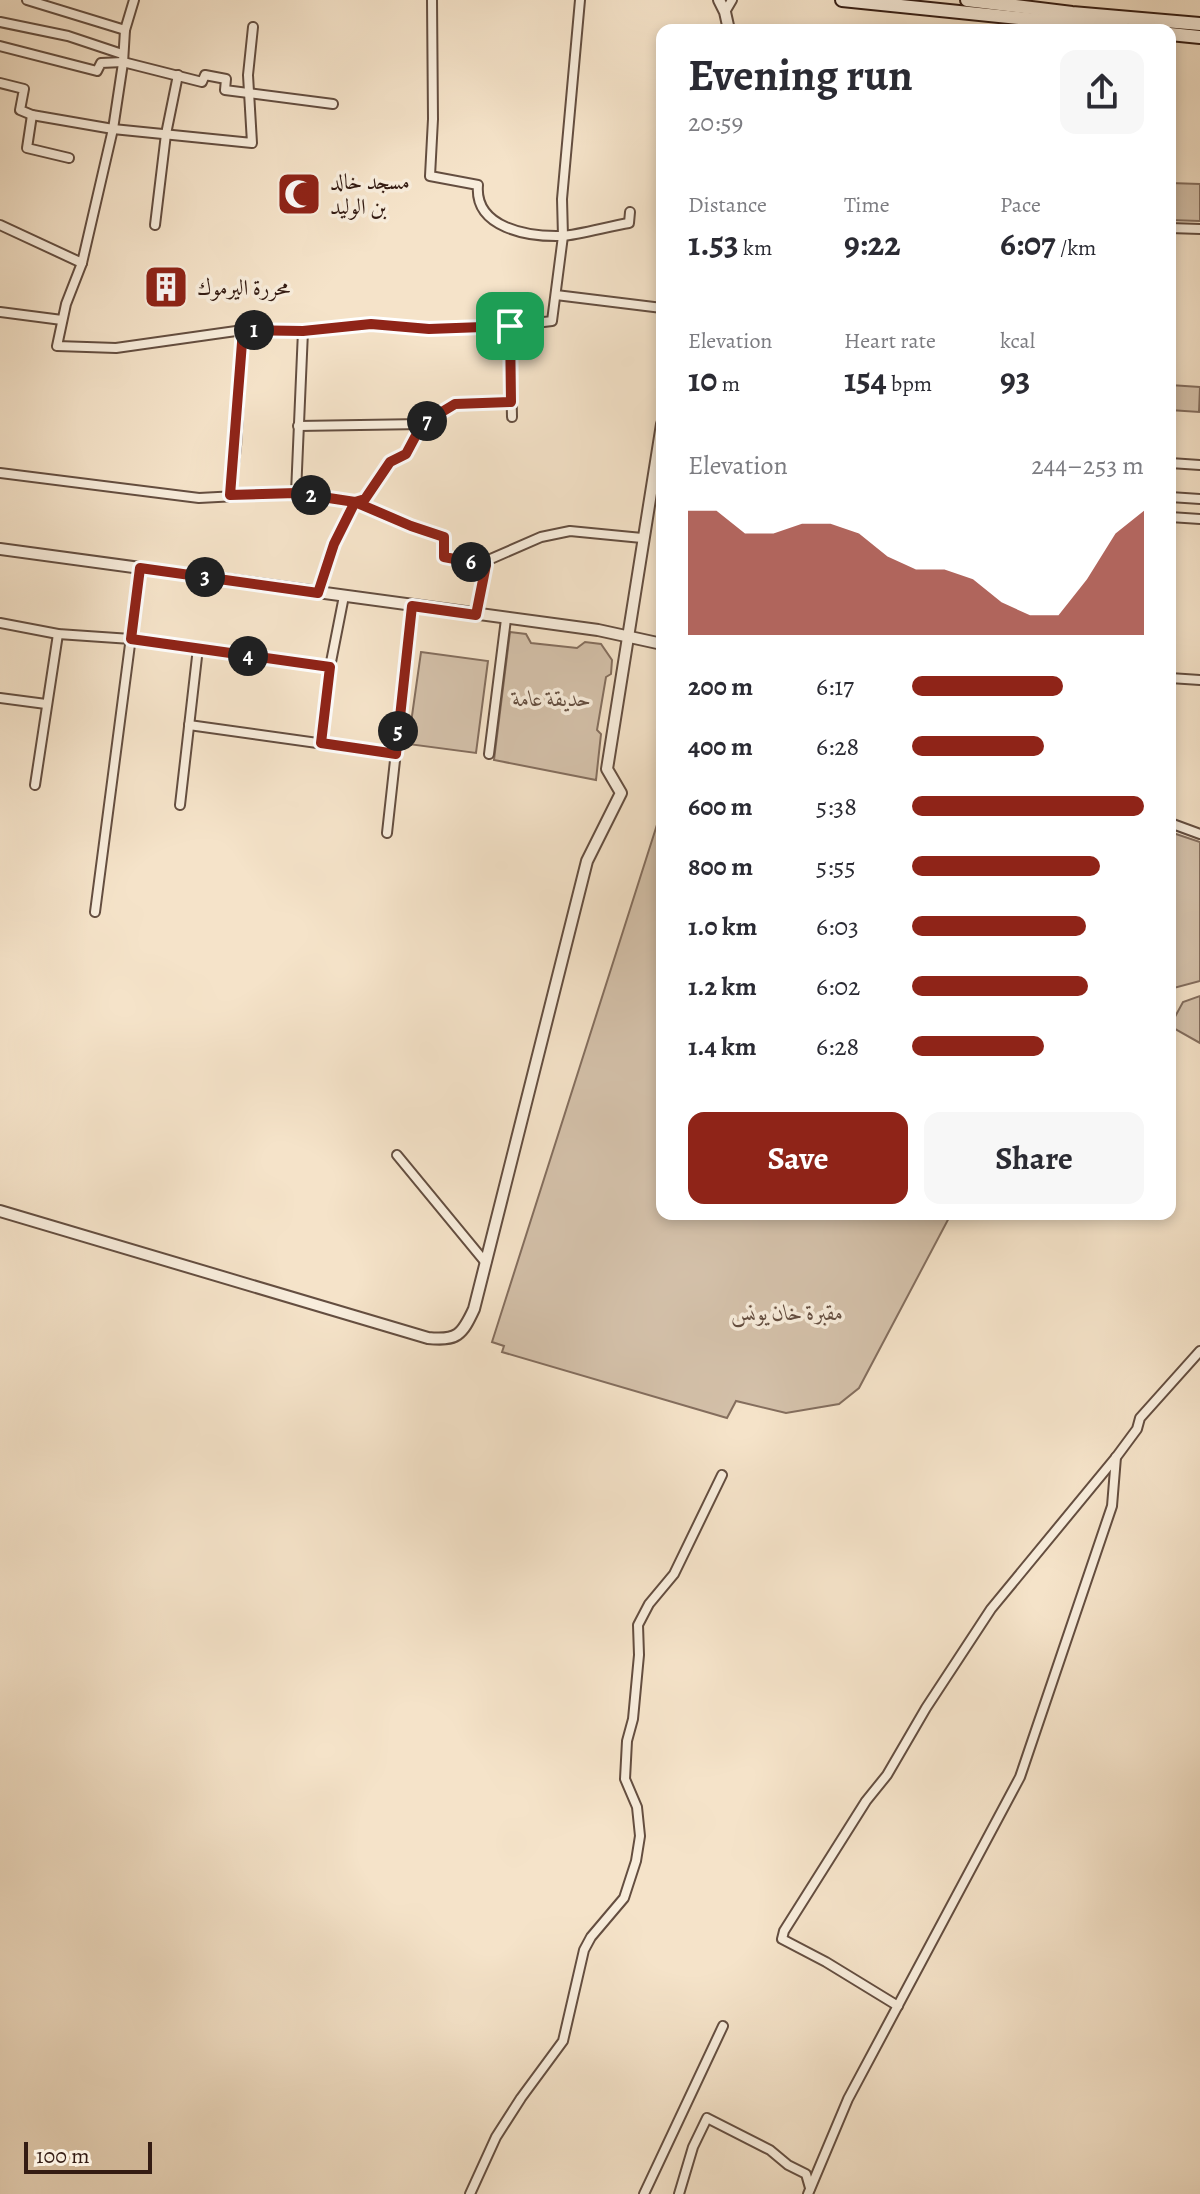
<!DOCTYPE html>
<meta charset="utf-8">
<style>
body{margin:0;font-family:Alegreya,Amiri,serif;background:#f7f7f7;color:#2b2b33;height:100vh;display:flex;flex-direction:column;font-size:30px;white-space:nowrap}
*{box-sizing:border-box;margin:0}
p{font-size:26px;color:#7c7c81}
.icon{flex:none;width:44px;height:44px;fill:none;stroke:currentColor;stroke-width:2;stroke-linecap:round;stroke-linejoin:round}
.map{position:relative;flex:1;overflow:hidden}
.side{position:absolute;left:656px;top:24px;width:520px;height:1196px;display:flex;flex-direction:column;background:#fff;border-radius:16px;box-shadow:0 4px 12px #0003}
.side>*{flex:none}
.scale{position:absolute;left:24px;bottom:20px;width:128px;box-sizing:border-box;padding-left:8px;border:4px solid #341c13;border-top:0;font-size:22px;line-height:28px;white-space:nowrap;color:#341c13;-webkit-text-stroke:6px #f8eddc;paint-order:stroke}
.pin{position:absolute;display:grid;place-items:center;width:68px;height:68px;color:#fff;margin:-34px;border-radius:16px;box-shadow:0 4px 12px #0006}
.km{position:absolute;width:40px;height:40px;margin:-20px;border-radius:50%;background:#222;color:#fff;font-size:22px;line-height:40px;text-align:center}
.round{display:grid;place-items:center;flex:none;width:84px;height:84px;border-radius:16px;background:#f7f7f7}
.overview{display:flex;align-items:center;justify-content:space-between;height:136px;padding:0 32px}
h1{font-size:44px;font-weight:700;line-height:60px}
.figures{display:grid;grid-template-columns:repeat(3,1fr);gap:12px;height:136px;padding:8px 32px}
.figures div{display:grid;align-content:center}
.figures b{font-size:34px;font-weight:700}
.figures small{font-size:22px;font-weight:400}
.figures p{font-size:22px}
.chart{height:224px;padding:16px 32px}
.chart p{display:flex;justify-content:space-between}
.chart svg{width:100%;height:144px;margin-top:8px;fill:#8f2418;opacity:.7}
.button{display:flex;gap:16px;margin-top:auto;padding:16px 32px}
.button a{flex:1;height:92px;border-radius:16px;background:#8f2418;color:#fff;font-size:32px;font-weight:700;line-height:92px;text-align:center}
.button a+a{background:#f7f7f7;color:#2b2b33}
ul{padding:0 32px;list-style:none;font-size:26px}
li{display:grid;grid-template-columns:128px 96px 1fr;align-items:center;height:60px}
li i{height:20px;border-radius:10px;background:#8f2418}
.map>svg:first-child{display:block}
.green{fill:#d4c1aa;stroke:#846e5e;stroke-width:2}
.lines{fill:none;stroke-linecap:round;stroke-linejoin:round}
.minor-casing{stroke:#644e40;stroke-width:12}
.tertiary-casing{stroke:#644e40;stroke-width:14}
.secondary-casing{stroke:#341c13;stroke-width:16}
.minor{stroke:#f8eddc;stroke-width:8}
.tertiary{stroke:#f8eddc;stroke-width:10}
.secondary{stroke:#f8eddc;stroke-width:12}
.route-casing{stroke:#fff;stroke-width:16}
.route{stroke:#8f2418;stroke-width:10}
.labels{text-anchor:middle;stroke-width:7;stroke-linejoin:round;paint-order:stroke}
.poi-label{font-size:22px;fill:#341c13;stroke:#f8eddc;text-anchor:start}
.park-label{font-size:22px;font-style:italic;fill:#644e40;stroke:#f8eddc}
</style>
<div class="map">
<svg width="1200" height="2194" viewBox="0 0 1200 2194">
<rect width="100%" height="100%" fill="#f5e3c9"/>
<filter id="stains"><feTurbulence type="fractalNoise" baseFrequency=".0025" numOctaves="4"/><feColorMatrix values="0 0 0 0 .2 0 0 0 0 .09 0 0 0 0 .02 0 0 0 .5 -.17"/></filter>
<radialGradient id="worn" r=".72"><stop offset=".6" stop-color="#630" stop-opacity="0"/><stop offset="1" stop-color="#630" stop-opacity=".3"/></radialGradient>
<g class="green">
<polygon points="1170,183 1200,184 1200,221 1170,220"/>
<polygon points="1170,385 1200,387 1199,412 1170,410"/>
<polygon points="510,632 526,634 531,643 577,648 585,642 601,644 612,660 611,674 606,677 597,730 601,734 596,780 494,760"/>
<polygon points="421,652 488,661 476,753 408,744"/>
<polygon points="662,809 662,1214 951,1214 859,1388 839,1404 786,1413 736,1401 727,1418 502,1352 504,1346 492,1342"/>
<polygon points="1170,832 1200,842 1200,981 1170,989"/>
<polygon points="1200,996 1200,1043 1170,1026 1183,1002"/>
</g>
<g class="lines">
<g class="minor-casing">
<g id="minor">
<polyline points="27,0 125,30"/>
<polyline points="134,0 125,30 123,63 113,129 82,263 66,304 57,346 116,348 243,330 303,331 371,324 429,329 510,326 552,321 563,236 562,199 580,0"/>
<path d="M432,0L433,119L430,176L478,185C474,228 528,237 562,236C579,235 610,226 629,223L630,212"/>
<polyline points="725,12 732,0"/>
<polyline points="0,22 68,36 122,54"/>
<polyline points="0,46 97,71 101,63 123,62 202,82 205,75 226,79 225,90 333,104"/>
<polyline points="0,83 24,89 20,110 32,115 113,129 252,143 248,75 253,27"/>
<polyline points="32,115 27,148 69,158"/>
<polyline points="0,225 82,263"/>
<polyline points="155,225 166,134 178,75"/>
<polyline points="1170,228 1200,229"/>
<polyline points="556,295 662,308"/>
<polyline points="0,312 62,320"/>
<polyline points="510,326 512,417"/>
<polyline points="298,426 422,424"/>
<polyline points="1170,463 1200,465"/>
<polyline points="0,473 199,498 296,493 344,499 411,526 444,537 444,557 486,565 486,561 541,537 570,531 642,538"/>
<polyline points="296,493 303,331"/>
<polyline points="230,495 236,447 243,330"/>
<polyline points="1170,497 1200,499"/>
<polyline points="1170,517 1200,519"/>
<polyline points="318,593 334,544 355,502 365,499 390,462 406,454 422,424 455,404 511,402"/>
<polyline points="476,615 486,565"/>
<polyline points="0,623 58,634 131,639 330,667"/>
<polyline points="1170,678 1200,680"/>
<polyline points="0,698 46,704"/>
<polyline points="189,725 396,754"/>
<polyline points="321,743 330,667 344,596"/>
<polyline points="489,754 506,619"/>
<polyline points="35,785 58,634"/>
<polyline points="180,805 198,648"/>
<polyline points="1170,823 1200,834"/>
<polyline points="387,833 412,606"/>
<polyline points="95,912 140,568"/>
<polyline points="397,1155 486,1263"/>
<polyline points="898,2006 826,1962 782,1939 784,1931 866,1801 887,1775 926,1708 991,1609 1117,1456 1137,1429 1140,1418 1200,1351"/>
<polyline points="470,2194 496,2137 521,2098 563,2041 584,1950 591,1937 624,1898 636,1861 640,1836 637,1807 625,1779 627,1741 633,1719 639,1655 638,1625 649,1604 674,1574 722,1475"/>
<polyline points="644,2194 723,2026"/>
<polyline points="679,2194 693,2147 707,2118 770,2150 788,2165 806,2174 810,2188"/>
<polyline points="808,2194 848,2099 1020,1777 1112,1506 1116,1457"/>
</g>
</g>
<g class="tertiary-casing">
<g id="tertiary">
<polyline points="719,0 725,12 729,30"/>
<polyline points="0,549 598,630 662,644"/>
<path d="M0,1211L428,1338C457,1341 462,1335 474,1309L587,861L621,793L607,769L662,424"/>
</g>
</g>
<g class="secondary-casing">
<g id="secondary">
<polyline points="842,0 1136,30"/>
<polyline points="967,0 1072,13 1200,24"/>
<polyline points="1170,34 1200,37"/>
</g>
</g>
<use href="#minor" class="minor"/>
<use href="#tertiary" class="tertiary"/>
<use href="#secondary" class="secondary"/>
</g>
<g class="lines">
<g class="route-casing">
<polyline id="route" points="510,326 429,329 371,324 303,331 243,330 230,495 296,493 355,502 334,544 318,593 140,568 131,639 330,667 321,743 396,754 412,606 476,615 486,565 444,557 444,537 411,526 355,502 365,499 390,462 406,454 422,424 455,404 511,402 510,326"/>
</g>
<use href="#route" class="route"/>
</g>
<defs>
<g id="mosque-square" transform="scale(2.3)"><rect x="-9" y="-9" width="18" height="18" rx="4" fill="#8f2418" stroke="#f8eddc"/><path d="M3.5-4.9A6 6 0 1 0 3.5 4.9A5 5 0 1 1 3.5-4.9Z" fill="#fff"/></g>
<g id="building-square" transform="scale(2.3)"><rect x="-9" y="-9" width="18" height="18" rx="4" fill="#8f2418" stroke="#f8eddc"/><path d="M-4-6H4V6H1V3H-1V6H-4ZM-2.5-4.3h1.7v1.8h-1.7ZM.8-4.3h1.7v1.8H.8ZM-2.5-1h1.7V.8h-1.7ZM.8-1h1.7V.8H.8Z" fill="#fff"/></g>
</defs>
<g fill-rule="evenodd">
<use href="#mosque-square" x="299" y="194"/>
<use href="#building-square" x="166" y="287"/>
</g>
<g class="labels">
<g class="poi-label">
<text x="330" y="189">مسجد خالد<tspan x="330" dy="25">بن الوليد</tspan></text>
<text x="197" y="295">محررة اليرموك</text>
</g>
<g class="park-label">
<text x="552" y="706">حديقة عامة</text>
<text x="787" y="1320">مقبرة خان يونس</text>
</g>
</g>
<rect width="100%" height="100%" filter="url(#stains)"/>
<rect width="100%" height="100%" fill="url(#worn)"/>
</svg>
<div class="scale">100 m</div>
<div class="pin" style="left:510px;top:326px;background:#1e9e55"><svg class="icon" aria-label="arrive" viewBox="0 0 24 24"><path d="M6 21V4h12l-3 4 3 4H6"/></svg></div>
<b class="km" style="left:254px;top:330px">1</b>
<b class="km" style="left:311px;top:495px">2</b>
<b class="km" style="left:205px;top:577px">3</b>
<b class="km" style="left:248px;top:656px">4</b>
<b class="km" style="left:398px;top:731px">5</b>
<b class="km" style="left:471px;top:562px">6</b>
<b class="km" style="left:427px;top:421px">7</b>
<section class="side">
<div class="overview"><div><h1>Evening run</h1><p>20:59</p></div><a class="round"><svg class="icon" aria-label="share" viewBox="0 0 24 24"><path d="M12 15V3M7 8l5-5 5 5M5 13v7h14v-7"/></svg></a></div>
<div class="figures">
<div><p>Distance</p><b>1.53<small> km</small></b></div>
<div><p>Time</p><b>9:22</b></div>
<div><p>Pace</p><b>6:07<small> /km</small></b></div>
</div>
<div class="figures">
<div><p>Elevation</p><b>10<small> m</small></b></div>
<div><p>Heart rate</p><b>154<small> bpm</small></b></div>
<div><p>kcal</p><b>93</b></div>
</div>
<div class="chart"><p><span>Elevation</span>244–253 m</p>
<svg viewBox="0 0 160 44" preserveAspectRatio="none"><path d="M0 44V6L10 6L20 13L30 13L40 10L50 10L60 13L70 20L80 24L90 24L100 27L110 34L120 38L130 38L140 27L150 13L160 6V44z"/></svg>
</div>
<ul>
<li><b>200 m</b>6:17<i style="width:65%"></i></li>
<li><b>400 m</b>6:28<i style="width:57%"></i></li>
<li><b>600 m</b>5:38<i style="width:100%"></i></li>
<li><b>800 m</b>5:55<i style="width:81%"></i></li>
<li><b>1.0 km</b>6:03<i style="width:75%"></i></li>
<li><b>1.2 km</b>6:02<i style="width:76%"></i></li>
<li><b>1.4 km</b>6:28<i style="width:57%"></i></li>
</ul>
<div class="button"><a>Save</a><a>Share</a></div>
</section>
</div>
